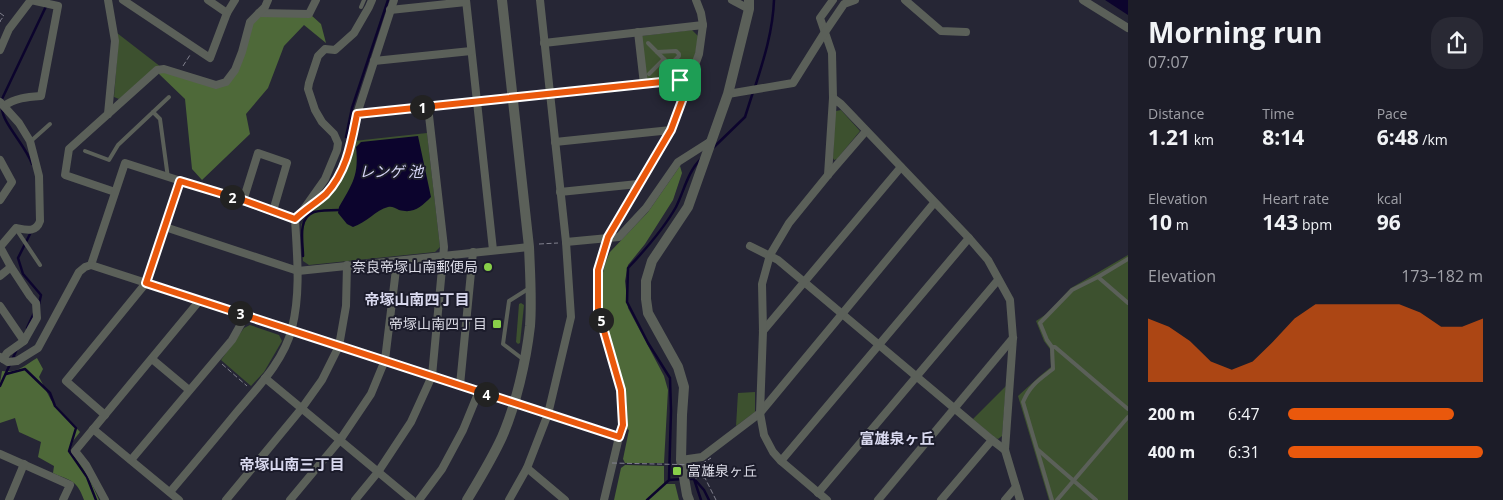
<!DOCTYPE html>
<meta charset="utf-8">
<style>
body{margin:0;font-family:"Open Sans","Noto Sans JP",sans-serif;background:#292934;color:#f1f3f6;height:100vh;display:flex;flex-direction:column;font-size:19px;white-space:nowrap}
*{box-sizing:border-box;margin:0}
p{font-size:16px;color:#a0a1a8}
.icon{flex:none;width:28px;height:28px;fill:none;stroke:currentColor;stroke-width:2;stroke-linecap:round;stroke-linejoin:round}
.map{position:relative;flex:1;overflow:hidden}
.side{display:flex;flex-direction:column;background:#1c1c28;width:375px}
.side>*{flex:none}
.pin{position:absolute;display:grid;place-items:center;width:42px;height:42px;color:#fff;margin:-21px;border-radius:10px;box-shadow:0 2px 8px #0006}
.km{position:absolute;width:25px;height:25px;margin:-12px;border-radius:50%;background:#222;color:#fff;font-size:14px;line-height:25px;text-align:center}
.round{display:grid;place-items:center;flex:none;width:52px;height:52px;border-radius:20px;background:#292934}
.summary{display:flex;align-items:center;justify-content:space-between;height:85px;padding:0 20px}
h1{font-size:28px;font-weight:700;line-height:38px}
.metrics{display:grid;grid-template-columns:repeat(3,1fr);gap:8px;height:85px;padding:5px 20px}
.metrics div{display:grid;align-content:center}
.metrics b{font-size:21px;font-weight:700}
.metrics small{font-size:14px;font-weight:400}
.metrics p{font-size:14px}
.chart{height:140px;padding:10px 20px}
.chart p{display:flex;justify-content:space-between}
.chart svg{width:100%;height:90px;margin-top:5px;fill:#ea580c;opacity:.7}
ul{padding:0 20px;list-style:none;font-size:16px}
li{display:grid;grid-template-columns:80px 60px 1fr;align-items:center;height:38px}
li i{height:12px;border-radius:6px;background:#ea580c}
main{display:flex;flex:1;min-height:0}
.map>svg:first-child{display:block}
.green{fill:#3d512f}
.forest{fill:#4e6939}
.water{fill:#0c042d}
.lines{fill:none;stroke-linecap:round;stroke-linejoin:round}
.stream{stroke:#0c042d;stroke-width:2.5}
.path{stroke:#81818e;stroke-width:1;stroke-dasharray:5 2.5;stroke-linecap:butt}
.service{stroke:#5b6059;stroke-width:4}
.minor{stroke:#5b6059;stroke-width:8}
.tertiary{stroke:#5b6059;stroke-width:10}
.path-bridge{stroke:#81818e;stroke-width:1;stroke-dasharray:5 2.5;stroke-linecap:butt}
.route-casing{stroke:#fff;stroke-width:10}
.route{stroke:#ea580c;stroke-width:6}
.poi-dot{fill:#88cf49;stroke:#1c1c2b;stroke-width:2}
.labels{text-anchor:middle;stroke-width:4;stroke-linejoin:round;paint-order:stroke}
.poi-label{font-size:14px;fill:#dbdbe6;stroke:#1c1c2b;text-anchor:end}
.water-label{font-size:15px;font-style:italic;fill:#d6d6f6;stroke:#1c1c2b}
.neighbourhood-label{font-size:15px;font-weight:bold;fill:#d9d9ef;stroke:#1c1c2b}
</style>
<main>
<div class="map">
<svg width="1128" height="500" viewBox="0 0 1128 500">
<rect width="100%" height="100%" fill="#262635"/>
<g class="green">
<path d="M692,30L698,36C696,50 695,65 685,75L646,79L641,36Z"/>
<polygon points="117,33 161,67 119,99 114,97 118,45"/>
<polygon points="841,110 860,131 837,159 834,160 833,158 835,113 836,111"/>
<path d="M427,133L440,247L435,252L309,265L303,261L301,225L305,217L313,212L312,210C340,189 347,175 354,141Z"/>
<polygon points="1128,255 1128,500 1049,500 1018,396 1040,376 1051,367 1050,349 1044,341 1036,321 1048,313 1071,288"/>
<polygon points="521,303 524,305 520,343 518,344 516,342 519,304"/>
<polygon points="250,325 279,335 282,341 264,372 251,386 221,360 244,328"/>
<polygon points="1006,386 1002,436 998,439 994,437 973,419"/>
<polygon points="755,392 755,412 736,426 738,393"/>
</g>
<g class="forest">
<polygon points="311,15 321,24 326,43 304,25 284,46 268,88 246,114 250,134 202,180 192,169 185,99 158,73 164,72 224,86 252,24 259,17"/>
<path d="M680,166L682,173L673,200L645,244L628,265L625,281L628,308L664,376L668,390L664,463H625L623,459L629,430L627,429C628,414 627,398 623,383C614,340 588,297 610,252L648,212Z"/>
<path d="M37,358L43,369L39,377L51,400L80,432L73,441L70,451L84,466L99,500H84C77,480 71,481 53,473L54,466L38,457L41,442L19,432L15,418L0,423V383L2,371C18,373 24,366 37,358Z"/>
<polygon points="625,465 664,466 664,484 675,484 679,500 614,500 621,468"/>
</g>
<g class="water">
<polygon points="1105,0 1128,0 1128,15"/>
<path d="M418,136L431,197C421,207 414,214 399,210C395,208 392,206 388,207C376,210 366,223 353,227L347,224L338,213L339,207C353,183 359,175 356,147L361,142Z"/>
</g>
<g class="lines">
<g class="stream">
<path d="M755,87C764,59 773,30 774,0"/>
<polyline points="2,102 2,99 49,0"/>
<path d="M2,108C2,123 27,147 32,164"/>
<polyline points="346,137 352,108 388,0"/>
<polyline points="714,147 745,117 753,92"/>
<polyline points="31,232 18,258 23,274 41,295 39,304"/>
<path d="M303,256C303,242 297,218 314,212C322,210 331,210 339,210"/>
<polyline points="27,328 34,313"/>
<polyline points="6,374 25,369 50,393 55,406 76,428 69,451 87,477 96,500"/>
<polyline points="0,386 17,349"/>
<path d="M682,479L669,480L671,411L670,378L648,343L627,302L628,268C646,249 663,230 676,207C684,191 688,171 701,159"/>
<polyline points="688,479 694,479 701,500"/>
<polyline points="696,481 704,490 709,500"/>
<polyline points="647,500 668,481"/>
</g>
<g class="path">
<polyline points="0,13 4,16 0,21 3,23"/>
<polyline points="183,66 190,55"/>
<polyline points="539,244 558,243"/>
<polyline points="222,364 247,386"/>
<polyline points="695,478 705,478 716,500"/>
</g>
<g class="service">
<polyline points="361,7 364,0"/>
<polyline points="648,43 670,65 680,80"/>
<polyline points="657,52 676,51 679,54 679,56 670,65"/>
<polyline points="649,74 664,59"/>
<polyline points="153,112 160,119 168,178"/>
<polyline points="31,141 50,124"/>
<polyline points="85,151 109,160 118,145 169,97"/>
<polyline points="16,229 40,265"/>
<polyline points="1098,277 1128,303"/>
<polyline points="1052,347 1055,347 1128,409"/>
<polyline points="524,360 503,344 509,301 528,289"/>
<polyline points="1037,449 1096,500"/>
<path d="M1052,500L1023,402C1030,385 1039,380 1053,369L1052,347L1047,340L1040,323L1072,290L1098,277L1128,259"/>
<polyline points="1057,500 1128,417"/>
</g>
<g class="minor">
<polyline points="108,0 115,41 108,114"/>
<polyline points="123,0 210,58 227,13 235,0"/>
<polyline points="208,0 227,13"/>
<polyline points="466,0 493,250"/>
<polyline points="732,0 749,9"/>
<polyline points="833,0 820,18 832,53 833,98"/>
<polyline points="905,0 941,31 966,32"/>
<polyline points="1083,0 1128,28"/>
<polyline points="390,10 466,2"/>
<polyline points="259,13 309,14 316,0"/>
<polyline points="638,32 644,84"/>
<polyline points="544,43 703,25"/>
<polyline points="0,50 9,29 31,0"/>
<polyline points="374,61 471,51"/>
<polyline points="728,94 793,83 825,32 844,4 855,0"/>
<path d="M0,102L19,123L30,141L39,176L40,221C36,233 26,230 16,228L0,247L11,267L30,296L36,303L37,318L24,341L7,353L3,359"/>
<path d="M4,106C15,98 27,97 41,96L58,6L31,0"/>
<polyline points="357,114 690,79"/>
<polyline points="555,142 671,130"/>
<polyline points="0,160 12,182 0,200"/>
<polyline points="828,175 833,98 841,104 969,238 988,260 1010,300 1013,338 1005,450 1020,500"/>
<polyline points="115,192 65,175 69,149 157,70 164,69 216,85 226,82 235,70 242,52 250,22 265,7 268,0"/>
<polyline points="560,192 638,184"/>
<polyline points="243,201 258,153 287,163 273,211"/>
<polyline points="308,208 325,194 340,176 349,150 357,114 394,0"/>
<polyline points="301,213 325,179 337,150 338,143 334,134 322,122 315,110 308,89 309,83 318,56 325,49 335,50 354,33 369,7 372,0"/>
<polyline points="165,227 298,271 529,247"/>
<polyline points="566,242 619,237 646,208 678,162 711,141"/>
<polyline points="750,246 778,260 992,440"/>
<path d="M91,265L125,163L243,201L295,219C297,255 301,292 292,328C284,361 257,388 236,413C214,440 192,466 170,492"/>
<polyline points="0,276 11,267"/>
<polyline points="0,306 24,341"/>
<polyline points="763,331 901,167"/>
<polyline points="0,357 8,362 17,361 38,348 79,272 85,267 91,265 619,437"/>
<polyline points="152,359 189,390"/>
<polyline points="265,378 412,500"/>
<polyline points="460,385 473,252"/>
<polyline points="105,415 66,381 146,283 180,181"/>
<polyline points="93,429 179,500"/>
<polyline points="0,454 70,485 63,500"/>
<polyline points="131,460 232,340 246,315"/>
<polyline points="681,460 702,457 760,413 934,203"/>
<polyline points="781,461 969,238"/>
<polyline points="527,468 565,500"/>
<polyline points="818,493 998,280"/>
<polyline points="9,500 24,464"/>
<polyline points="105,500 86,465 75,451 200,300"/>
<polyline points="226,500 302,408 322,380 339,346 346,306 347,265"/>
<polyline points="290,500 340,440 371,394 385,360 397,261"/>
<polyline points="355,500 378,472 411,422 432,376 444,247 428,107"/>
<polyline points="419,500 442,469 463,430 479,391"/>
<polyline points="509,500 527,468 548,414 571,317 566,242 540,0"/>
<polyline points="604,500 619,437 623,425 621,390 598,310 598,270 608,237 671,130 699,54 703,25 701,13 696,0"/>
<polyline points="827,500 781,461 773,452 764,435 760,413 763,331 762,284 770,255 789,223 828,175 866,131"/>
<polyline points="878,500 1013,338"/>
<polyline points="941,500 992,440 1005,450"/>
<polyline points="1005,500 1016,487"/>
</g>
<g class="tertiary">
<path d="M467,500C479,480 492,459 502,437C516,405 526,361 530,326C532,300 530,273 529,247L502,0"/>
<polyline points="689,500 687,495 681,460 682,415 684,387 678,367 648,313 646,299 646,281 652,261 688,207 728,94 749,9 749,0"/>
</g>
<polyline class="path-bridge" points="612,463 700,465 711,458"/>
</g>
<g class="lines">
<g class="route-casing">
<path id="route" d="M690,79L671,130L608,237L598,270V310L621,390L623,425L619,437L146,283L180,181L243,200L295,219C304,210 316,203 326,194C347,171 351,144 357,114Z"/>
</g>
<use href="#route" class="route"/>
</g>
<g class="poi-dot">
<circle cx="488" cy="267" r="5"/>
<rect x="492" y="319" width="10" height="10" rx="2.5"/>
<rect x="672" y="466" width="10" height="10" rx="2.5"/>
</g>
<g class="labels">
<g class="poi-label">
<text x="478" y="272">奈良帝塚山南郵便局</text>
<text x="487" y="329">帝塚山南四丁目</text>
<text x="687" y="476" text-anchor="start">富雄泉ヶ丘</text>
</g>
<g class="water-label">
<text x="391" y="177">レンゲ 池</text>
</g>
<g class="neighbourhood-label">
<text x="417" y="305">帝塚山南四丁目</text>
<text x="897" y="444">富雄泉ヶ丘</text>
<text x="292" y="470">帝塚山南三丁目</text>
</g>
</g>
</svg>
<div class="pin" style="left:680px;top:80px;background:#1e9e55"><svg class="icon" aria-label="arrive" viewBox="0 0 24 24"><path d="M6 21V4h12l-3 4 3 4H6"/></svg></div>
<b class="km" style="left:422px;top:107px">1</b>
<b class="km" style="left:232px;top:197px">2</b>
<b class="km" style="left:240px;top:313px">3</b>
<b class="km" style="left:486px;top:394px">4</b>
<b class="km" style="left:601px;top:320px">5</b>
</div>
<section class="side">
<div class="summary"><div><h1>Morning run</h1><p>07:07</p></div><a class="round"><svg class="icon" aria-label="share" viewBox="0 0 24 24"><path d="M12 15V3M7 8l5-5 5 5M5 13v7h14v-7"/></svg></a></div>
<div class="metrics">
<div><p>Distance</p><b>1.21<small> km</small></b></div>
<div><p>Time</p><b>8:14</b></div>
<div><p>Pace</p><b>6:48<small> /km</small></b></div>
</div>
<div class="metrics">
<div><p>Elevation</p><b>10<small> m</small></b></div>
<div><p>Heart rate</p><b>143<small> bpm</small></b></div>
<div><p>kcal</p><b>96</b></div>
</div>
<div class="chart"><p><span>Elevation</span>173–182 m</p>
<svg viewBox="0 0 160 44" preserveAspectRatio="none"><path d="M0 44V13L10 17L20 24L30 34L40 38L50 34L60 24L70 13L80 6L90 6L100 6L110 6L120 6L130 10L140 17L150 17L160 13V44z"/></svg>
</div>
<ul>
<li><b>200 m</b>6:47<i style="width:85%"></i></li>
<li><b>400 m</b>6:31<i style="width:100%"></i></li>
</ul>
</section>
</main>
